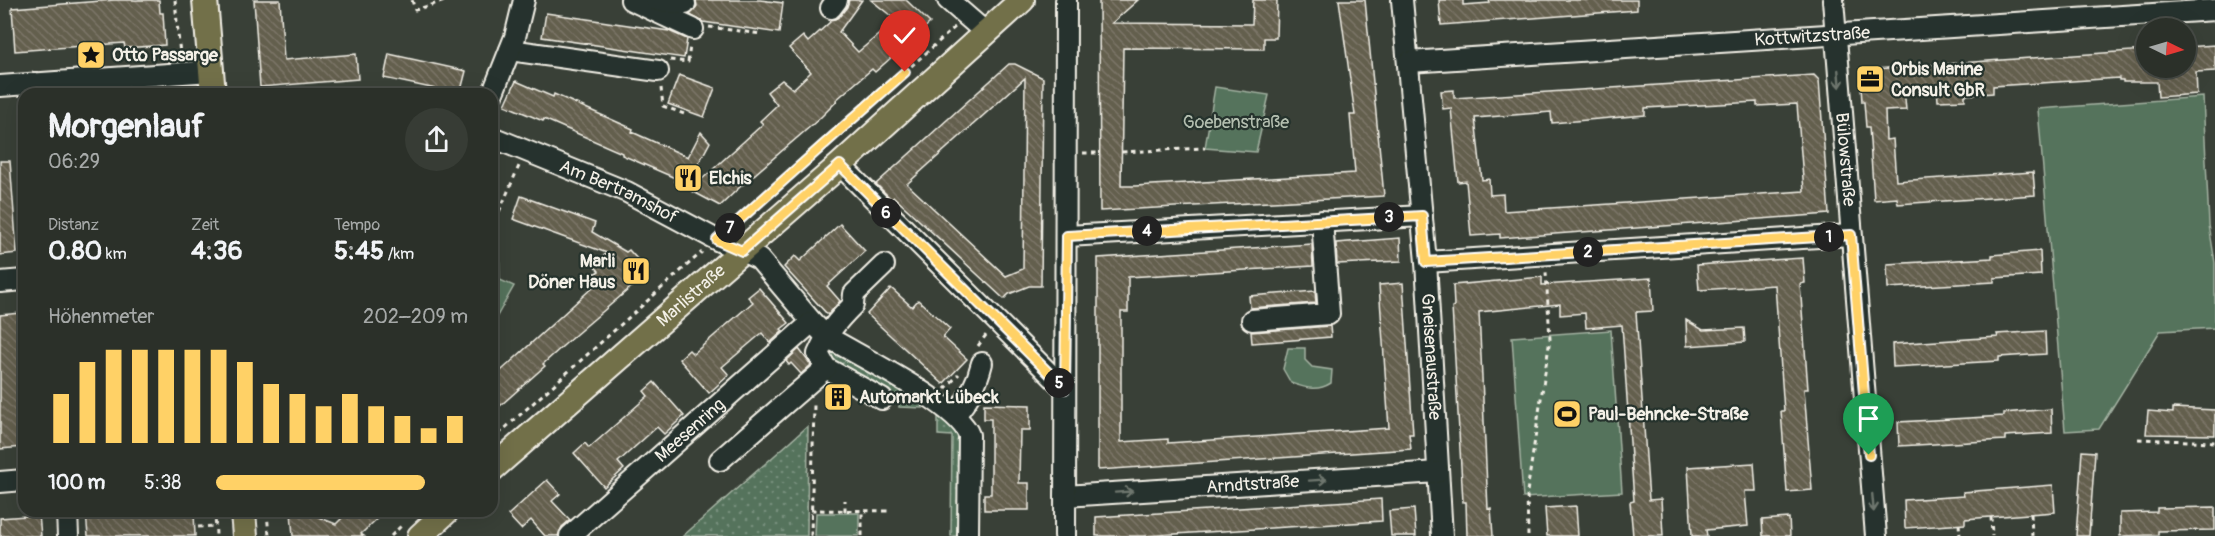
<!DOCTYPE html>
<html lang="de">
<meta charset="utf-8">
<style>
body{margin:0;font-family:Pangolin,sans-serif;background:#373c35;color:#f1f3f6;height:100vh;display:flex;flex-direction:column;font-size:22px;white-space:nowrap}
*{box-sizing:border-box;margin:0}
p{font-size:20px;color:#a6a9a8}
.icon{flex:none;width:33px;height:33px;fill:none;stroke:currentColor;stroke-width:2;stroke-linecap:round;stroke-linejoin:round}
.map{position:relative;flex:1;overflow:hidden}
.panel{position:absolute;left:18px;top:88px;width:480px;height:429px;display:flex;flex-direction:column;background:#2b3029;border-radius:18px;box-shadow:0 6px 24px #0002,0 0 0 2px #474b46}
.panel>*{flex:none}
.needle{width:39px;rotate:95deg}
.controls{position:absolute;left:2136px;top:18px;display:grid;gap:12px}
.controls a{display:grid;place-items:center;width:60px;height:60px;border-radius:50%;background:#2b3029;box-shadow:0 6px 24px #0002,0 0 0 2px #474b46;font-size:30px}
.pin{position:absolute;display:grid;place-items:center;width:51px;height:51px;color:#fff;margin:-62px -26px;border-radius:50% 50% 50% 0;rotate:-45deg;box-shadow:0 0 6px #0007}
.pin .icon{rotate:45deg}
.km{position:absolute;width:30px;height:30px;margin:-15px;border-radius:50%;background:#222;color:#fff;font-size:16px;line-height:30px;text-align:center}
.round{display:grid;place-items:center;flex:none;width:63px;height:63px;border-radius:32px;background:#373c35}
.head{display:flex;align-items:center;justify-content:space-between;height:102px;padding:0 30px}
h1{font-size:33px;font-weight:800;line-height:45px}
.stats{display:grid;grid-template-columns:repeat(3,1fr);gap:9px;height:102px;padding:6px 30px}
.stats div{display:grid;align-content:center}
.stats b{font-size:26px;font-weight:800}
.stats small{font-size:16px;font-weight:400}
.stats p{font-size:16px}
.chart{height:168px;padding:12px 30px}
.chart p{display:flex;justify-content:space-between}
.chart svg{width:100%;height:108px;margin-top:6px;stroke:#ffd166;stroke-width:6}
ul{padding:0 30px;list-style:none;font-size:20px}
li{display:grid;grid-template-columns:96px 72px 1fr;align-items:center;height:45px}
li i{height:15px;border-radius:8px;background:#ffd166}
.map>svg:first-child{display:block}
.grass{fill:url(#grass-dots);stroke:#a4b2a2;stroke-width:1.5}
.green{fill:#54735c;stroke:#a4b2a2;stroke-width:1.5}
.building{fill:url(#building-back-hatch);stroke:#f4f1e8;stroke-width:1.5;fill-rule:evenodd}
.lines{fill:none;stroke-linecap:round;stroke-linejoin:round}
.minor-casing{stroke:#f4f1e8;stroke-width:24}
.major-casing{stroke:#f4f1e8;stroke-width:28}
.path{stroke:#f4f1e8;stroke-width:3;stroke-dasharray:4.5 4.5;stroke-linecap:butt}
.minor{stroke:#26332d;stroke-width:20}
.major{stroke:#726f4a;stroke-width:24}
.oneway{stroke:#6e766e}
.route-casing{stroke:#fff;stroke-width:12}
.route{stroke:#ffd166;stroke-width:8}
.labels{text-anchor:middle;stroke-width:4.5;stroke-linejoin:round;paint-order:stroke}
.street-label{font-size:18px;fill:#f4f1e8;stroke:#26332d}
.poi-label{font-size:18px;font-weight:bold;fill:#f4f1e8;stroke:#26332d;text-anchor:start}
.park-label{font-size:18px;fill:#b4bfb0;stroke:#26332d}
</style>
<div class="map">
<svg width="2215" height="536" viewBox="0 0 2215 536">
<defs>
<pattern id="grass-dots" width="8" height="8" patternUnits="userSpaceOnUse" patternTransform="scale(1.5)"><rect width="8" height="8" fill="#54735c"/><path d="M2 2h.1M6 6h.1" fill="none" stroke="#768e7b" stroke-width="1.8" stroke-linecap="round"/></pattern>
<pattern id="building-back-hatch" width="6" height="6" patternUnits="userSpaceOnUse" patternTransform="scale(1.5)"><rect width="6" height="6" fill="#645f4d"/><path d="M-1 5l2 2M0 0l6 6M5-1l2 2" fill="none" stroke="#7b7667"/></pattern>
</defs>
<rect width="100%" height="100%" fill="#394037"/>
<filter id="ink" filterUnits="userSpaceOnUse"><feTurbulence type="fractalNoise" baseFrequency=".0167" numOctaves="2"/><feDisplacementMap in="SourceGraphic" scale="12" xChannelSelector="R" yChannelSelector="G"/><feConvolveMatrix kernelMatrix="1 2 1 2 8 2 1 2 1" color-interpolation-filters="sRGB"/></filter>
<g filter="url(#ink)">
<g class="grass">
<polygon points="837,351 916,395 923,408 899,407 899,400 832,361 830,357 831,354"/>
<polygon points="938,414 959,428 962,536 951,536 952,436 938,435"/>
<polygon points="808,426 807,536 683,536"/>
</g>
<g class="green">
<polygon points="1215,87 1269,95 1256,152 1205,148"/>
<polygon points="2203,97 2209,225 2215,263 2215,328 2160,331 2099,429 2065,431 2038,109"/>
<polygon points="492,242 499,243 500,280 514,286 492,325"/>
<polygon points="1611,330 1622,492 1523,498 1512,337"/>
<path d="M1288,348H1305V360L1312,367L1332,370L1331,383C1317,392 1306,388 1291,383L1283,369Z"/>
<polygon points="816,513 859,513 859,536 815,536"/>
</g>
<g class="building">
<polygon points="114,0 159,0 160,13 163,13 165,45 125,48 124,43 15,51 12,8"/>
<polygon points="254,0 280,0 284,60 356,54 358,79 260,87"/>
<polygon points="696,0 760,0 783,3 779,33 703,22 690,15 697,6"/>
<polygon points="849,0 862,0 839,32 858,52 896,20 871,0 906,0 930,23 875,72 872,69 836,100 837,101 819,119 740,187 720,206 690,190 763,124 760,121 777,105 767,92 782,80 793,89 811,72 789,48 803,36 808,42 830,22 829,20 835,19 840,16 847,7"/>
<polygon points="1099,0 1138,0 1112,23 1252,24 1253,0 1277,0 1276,38 1264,38 1264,49 1123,48 1121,186 1135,186 1355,173 1350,115 1355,115 1339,0 1365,0 1384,196 1100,211"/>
<polygon points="1439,0 1463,0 1463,5 1490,3 1489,0 1637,0 1637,10 1441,25"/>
<polygon points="546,13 669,31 687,39 684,58 542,37"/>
<polygon points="2215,45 2215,71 2196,72 2197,94 2158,97 2157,82 2123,82 2123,80 2119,80 2119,78 1993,86 1993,93 1965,95 1965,100 1938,101 1937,86 1904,88 1906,110 1885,111 1886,140 1893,139 1896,181 2033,172 2035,195 1898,204 1897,198 1874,200 1869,127 1866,127 1864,102 1862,102 1860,70 2146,50 2146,68 2186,68 2186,47"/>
<polygon points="389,54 466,71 460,94 384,78"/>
<path d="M1009,64H1015L1043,78L1041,286H1029L1009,294L1004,299L894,197L891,199L876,184ZM1025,78L1023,269L1006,276L907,184Z"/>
<polygon points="679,75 715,88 704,117 668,104"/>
<path d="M1814,75L1819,80L1829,214L1500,238V234L1471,236L1466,181L1458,182L1451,108L1443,109L1441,91L1454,90V98ZM1757,102V106L1797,104L1804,191L1504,211L1503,194L1490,195L1489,179L1482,180L1475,118L1551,112L1552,123L1645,115V108Z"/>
<polygon points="516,81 553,97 554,94 633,129 632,132 688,157 701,132 710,142 686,187 674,181 675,178 622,155 622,153 544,119 543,121 505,105"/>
<polygon points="0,161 10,161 17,253 0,255"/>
<polygon points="521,196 595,223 592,232 626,252 629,250 649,272 574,336 543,364 545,366 492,413 492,379 594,286 592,285 598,279 594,274 599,271 593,264 607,253 513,219"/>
<polygon points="840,224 865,251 827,286 840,301 828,315 784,267 795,256 800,261"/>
<polygon points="1400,238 1401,261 1337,264 1336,243"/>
<polygon points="1312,244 1313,266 1128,277 1128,312 1121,312 1121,442 1168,439 1168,443 1389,428 1379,285 1403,283 1413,434 1409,434 1411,449 1098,470 1098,258"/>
<polygon points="2040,251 2041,275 1994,278 1994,282 1888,288 1887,264 1992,258 1992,255"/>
<polygon points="1803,258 1805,283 1800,284 1808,389 1804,389 1812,490 1787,492 1781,411 1784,411 1775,285 1699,290 1697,265"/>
<polygon points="1542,277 1542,285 1651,278 1653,311 1636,312 1649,500 1661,499 1663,536 1633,536 1630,502 1634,501 1622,325 1586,328 1585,313 1560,315 1560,304 1479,312 1488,509 1491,508 1493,536 1467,536 1466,502 1463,502 1452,307 1454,306 1453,285"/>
<polygon points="759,288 789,323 781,329 783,331 770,343 762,333 722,367 729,375 709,393 679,359 689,350 693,354 753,302 748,297"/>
<polygon points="891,288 912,307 918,300 950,329 943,337 967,359 943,384 867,314"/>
<polygon points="1315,291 1316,303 1250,308 1249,296"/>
<polygon points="21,313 24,355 24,447 0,449 0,315"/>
<polygon points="1686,320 1703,330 1744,328 1745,342 1687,346"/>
<polygon points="1330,326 1331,337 1252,343 1251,332"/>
<polygon points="2045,331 2046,354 1999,357 1999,361 1893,367 1892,344 1998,337 1997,334"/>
<polygon points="799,349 811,365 801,374 791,363 789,365 786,361"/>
<polygon points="654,382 684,416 664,434 657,427 618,462 624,469 604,487 574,453 585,443 589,448 648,396 644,391"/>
<polygon points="984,404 1030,405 1030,430 1020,430 1019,483 1029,483 1029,510 984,510 984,494 991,494 991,419 984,419"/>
<polygon points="2173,408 2215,410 2215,435 2146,434 2148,411 2173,413"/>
<polygon points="2051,409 2052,433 2005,436 2005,440 1899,446 1898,422 2004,416 2004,413"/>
<polygon points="2082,451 2095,452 2089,536 2076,536"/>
<polygon points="1754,463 1756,491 1745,491 1748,526 1706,530 1707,536 1692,536 1688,467"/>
<polygon points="547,480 560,494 552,501 570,520 562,527 558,536 545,536 531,520 521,529 508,515"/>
<polygon points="2053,485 2055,512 1965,519 1965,524 1905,528 1904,500 1964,496 1963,492"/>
<polygon points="1381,499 1382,521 1143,536 1096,536 1096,517"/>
<polygon points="1576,506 1578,536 1547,536 1545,508"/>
<polygon points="2215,507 2215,530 2158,531 2158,535 2120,536 2120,513 2157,512 2157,508"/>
<polygon points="1414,509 1416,536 1391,536 1389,511"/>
<polygon points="103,512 194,512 195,536 88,536 86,513"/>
<polygon points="291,512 317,512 318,517 336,524 348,512 384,512 361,534 364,536 293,536"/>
<polygon points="39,515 41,536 0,536 0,518"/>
<polygon points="1789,518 1790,536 1763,536 1762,520"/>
</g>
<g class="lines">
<g class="minor-casing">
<g id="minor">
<polyline points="631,0 693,29"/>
<polyline points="656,0 685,4"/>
<polyline points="948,0 985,32"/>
<path id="s1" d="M1402,0L1426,262L1442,536"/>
<path id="s2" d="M1833,0L1876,536"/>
<polyline points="831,8 837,0"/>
<polyline points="510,50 658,71"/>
<path id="s3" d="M1409,62L2215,10"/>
<polyline points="0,86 211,71"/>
<polyline points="492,95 515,37 524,0"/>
<path id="s4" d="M492,137L627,192L717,240L759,259L812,322L826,336C857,355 958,404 969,435L968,536"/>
<polyline points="840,165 1065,389"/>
<polyline points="1067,236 1422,216"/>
<polyline points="1426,262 1851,235"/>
<polyline points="0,282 24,280"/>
<polyline points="1252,320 1329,314 1322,221"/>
<path d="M882,399L826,368L818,354C827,333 837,321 853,305L854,294L884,265"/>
<path d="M955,415C969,399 977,384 982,363"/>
<polyline points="720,460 826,368"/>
<polyline points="0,482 24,480"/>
<path id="s5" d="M1065,496L1438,472"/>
<polyline points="67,512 68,536"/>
<path id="s6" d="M570,536L812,322"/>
<polyline points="1065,536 1066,0"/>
</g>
</g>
<g class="major-casing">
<g id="major">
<polyline points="205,0 213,94"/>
<path id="s7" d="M492,469L840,165L1022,0"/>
<polyline points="243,512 245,536"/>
<polyline points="420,536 446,512"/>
</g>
</g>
<g class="path">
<polyline points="175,0 180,55"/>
<polyline points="412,0 415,10 448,0"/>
<polyline points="709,27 761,34"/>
<polyline points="670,60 688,62 690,45"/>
<polyline points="661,88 663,106 687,115"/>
<polyline points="1122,152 1205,148"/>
<polyline points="1083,153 1098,153"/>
<polyline points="492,228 519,166"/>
<polyline points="730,228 955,27"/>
<polyline points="978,346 986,335"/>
<polyline points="945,389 959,374"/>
<polyline points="2138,439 2215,442"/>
<polyline points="492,440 702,252"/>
<polyline points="811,510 892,511"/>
<polyline points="845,511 845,500"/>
<polyline points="215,512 216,536"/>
<polyline points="267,512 269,536"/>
<polyline points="2031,514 2032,536"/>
<polyline points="1991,517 1992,536"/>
<polyline points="464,519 472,512"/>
<polyline points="1959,524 1960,536"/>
<polyline points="198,527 216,526"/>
<polyline points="391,536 402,525"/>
<polyline points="811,536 814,405 812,402"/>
<polyline points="862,536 862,511"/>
<polyline points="1528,536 1527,492 1550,339 1546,272"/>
</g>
<use href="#minor" class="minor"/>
<use href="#major" class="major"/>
</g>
<defs><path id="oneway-shaft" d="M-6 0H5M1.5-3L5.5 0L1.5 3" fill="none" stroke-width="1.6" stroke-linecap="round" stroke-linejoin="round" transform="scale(1.5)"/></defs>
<g class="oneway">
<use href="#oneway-shaft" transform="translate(1839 79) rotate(85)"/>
<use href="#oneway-shaft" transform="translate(1318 480) rotate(-4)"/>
<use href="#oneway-shaft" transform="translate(1124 492) rotate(-4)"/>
<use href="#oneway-shaft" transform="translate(1873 503) rotate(85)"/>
</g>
</g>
<g class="lines" filter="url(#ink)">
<g class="route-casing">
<polyline id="route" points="905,72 717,240 742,251 840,165 1065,389 1067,236 1422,216 1426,262 1851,235 1869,455"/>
</g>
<use href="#route" class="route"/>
</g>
<defs>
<g id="sight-square" transform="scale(1.5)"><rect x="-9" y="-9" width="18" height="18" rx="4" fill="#ffd166" stroke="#26332d"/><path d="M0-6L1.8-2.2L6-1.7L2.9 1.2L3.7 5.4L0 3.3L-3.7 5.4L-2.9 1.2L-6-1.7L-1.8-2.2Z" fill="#111"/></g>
<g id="office-square" transform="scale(1.5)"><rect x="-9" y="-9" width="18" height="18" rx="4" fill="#ffd166" stroke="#26332d"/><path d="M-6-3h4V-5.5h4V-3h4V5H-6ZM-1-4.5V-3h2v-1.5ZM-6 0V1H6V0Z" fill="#111"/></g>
<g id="restaurant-square" transform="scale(1.5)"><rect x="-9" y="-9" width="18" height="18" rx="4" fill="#ffd166" stroke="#26332d"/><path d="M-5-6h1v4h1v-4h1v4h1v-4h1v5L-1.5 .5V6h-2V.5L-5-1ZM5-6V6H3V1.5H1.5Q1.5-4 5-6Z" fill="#111"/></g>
<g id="building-square" transform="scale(1.5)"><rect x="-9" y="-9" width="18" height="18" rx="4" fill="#ffd166" stroke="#26332d"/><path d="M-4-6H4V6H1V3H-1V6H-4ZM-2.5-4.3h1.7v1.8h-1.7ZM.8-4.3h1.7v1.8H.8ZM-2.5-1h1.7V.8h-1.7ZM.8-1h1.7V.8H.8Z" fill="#111"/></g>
<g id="stadium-square" transform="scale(1.5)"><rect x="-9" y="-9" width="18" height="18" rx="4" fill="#ffd166" stroke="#26332d"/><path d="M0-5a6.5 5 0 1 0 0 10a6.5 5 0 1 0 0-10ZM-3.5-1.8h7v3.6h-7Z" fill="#111"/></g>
</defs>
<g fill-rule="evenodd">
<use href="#sight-square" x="91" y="55"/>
<use href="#office-square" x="1870" y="79"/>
<use href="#restaurant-square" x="688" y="178"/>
<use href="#restaurant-square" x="636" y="271"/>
<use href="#building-square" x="838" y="397"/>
<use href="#stadium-square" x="1567" y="414"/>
</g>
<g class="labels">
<g class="street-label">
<text dy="6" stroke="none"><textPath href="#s3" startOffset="404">Kottwitzstraße</textPath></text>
<text dy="6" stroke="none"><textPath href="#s2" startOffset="160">Bülowstraße</textPath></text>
<text dy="6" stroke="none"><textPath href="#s4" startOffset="138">Am Bertramshof</textPath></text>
<text dy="6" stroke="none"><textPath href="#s7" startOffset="264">Marlistraße</textPath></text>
<text dy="6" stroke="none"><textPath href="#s1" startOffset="358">Gneisenaustraße</textPath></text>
<text dy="6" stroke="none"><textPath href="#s6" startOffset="160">Meesenring</textPath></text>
<text dy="6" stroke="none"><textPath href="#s5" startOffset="188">Arndtstraße</textPath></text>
</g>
<g class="poi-label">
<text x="112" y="61">Otto Passarge</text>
<text x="1891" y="75">Orbis Marine<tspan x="1891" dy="21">Consult GbR</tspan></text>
<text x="709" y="184">Elchis</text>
<text x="615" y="267" text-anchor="end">Marli<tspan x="615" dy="21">Döner Haus</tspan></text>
<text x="859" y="403">Automarkt Lübeck</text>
<text x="1588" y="420">Paul-Behncke-Straße</text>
</g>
<g class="park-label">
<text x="1236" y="128">Goebenstraße</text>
</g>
</g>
</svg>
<div class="controls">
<a><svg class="needle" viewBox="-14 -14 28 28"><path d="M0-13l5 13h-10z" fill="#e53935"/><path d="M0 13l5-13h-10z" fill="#a6a9a8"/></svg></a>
</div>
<div class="pin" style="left:1869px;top:455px;background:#1e9e55"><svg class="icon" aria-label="arrive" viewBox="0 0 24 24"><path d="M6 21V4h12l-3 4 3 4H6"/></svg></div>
<div class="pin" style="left:905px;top:72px;background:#d93025"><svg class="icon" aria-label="check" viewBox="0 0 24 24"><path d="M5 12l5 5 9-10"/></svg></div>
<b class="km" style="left:1829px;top:237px">1</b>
<b class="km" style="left:1588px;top:252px">2</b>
<b class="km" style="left:1389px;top:217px">3</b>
<b class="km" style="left:1147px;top:231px">4</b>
<b class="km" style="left:1059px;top:383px">5</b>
<b class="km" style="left:886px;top:213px">6</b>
<b class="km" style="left:730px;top:228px">7</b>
<section class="panel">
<div class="head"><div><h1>Morgenlauf</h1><p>06:29</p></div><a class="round"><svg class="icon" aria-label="share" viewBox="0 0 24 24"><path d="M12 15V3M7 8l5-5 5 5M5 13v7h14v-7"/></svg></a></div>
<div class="stats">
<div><p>Distanz</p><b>0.80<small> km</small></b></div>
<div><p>Zeit</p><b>4:36</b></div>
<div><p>Tempo</p><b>5:45<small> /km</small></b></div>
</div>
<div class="chart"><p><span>Höhenmeter</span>202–209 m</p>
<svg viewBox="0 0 160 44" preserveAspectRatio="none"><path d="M5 44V24M15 44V11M25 44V6M35 44V6M45 44V6M55 44V6M65 44V6M75 44V11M85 44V20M95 44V24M105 44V29M115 44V24M125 44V29M135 44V33M145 44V38M155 44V33"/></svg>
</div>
<ul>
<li><b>100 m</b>5:38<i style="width:83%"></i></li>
</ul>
</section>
</div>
